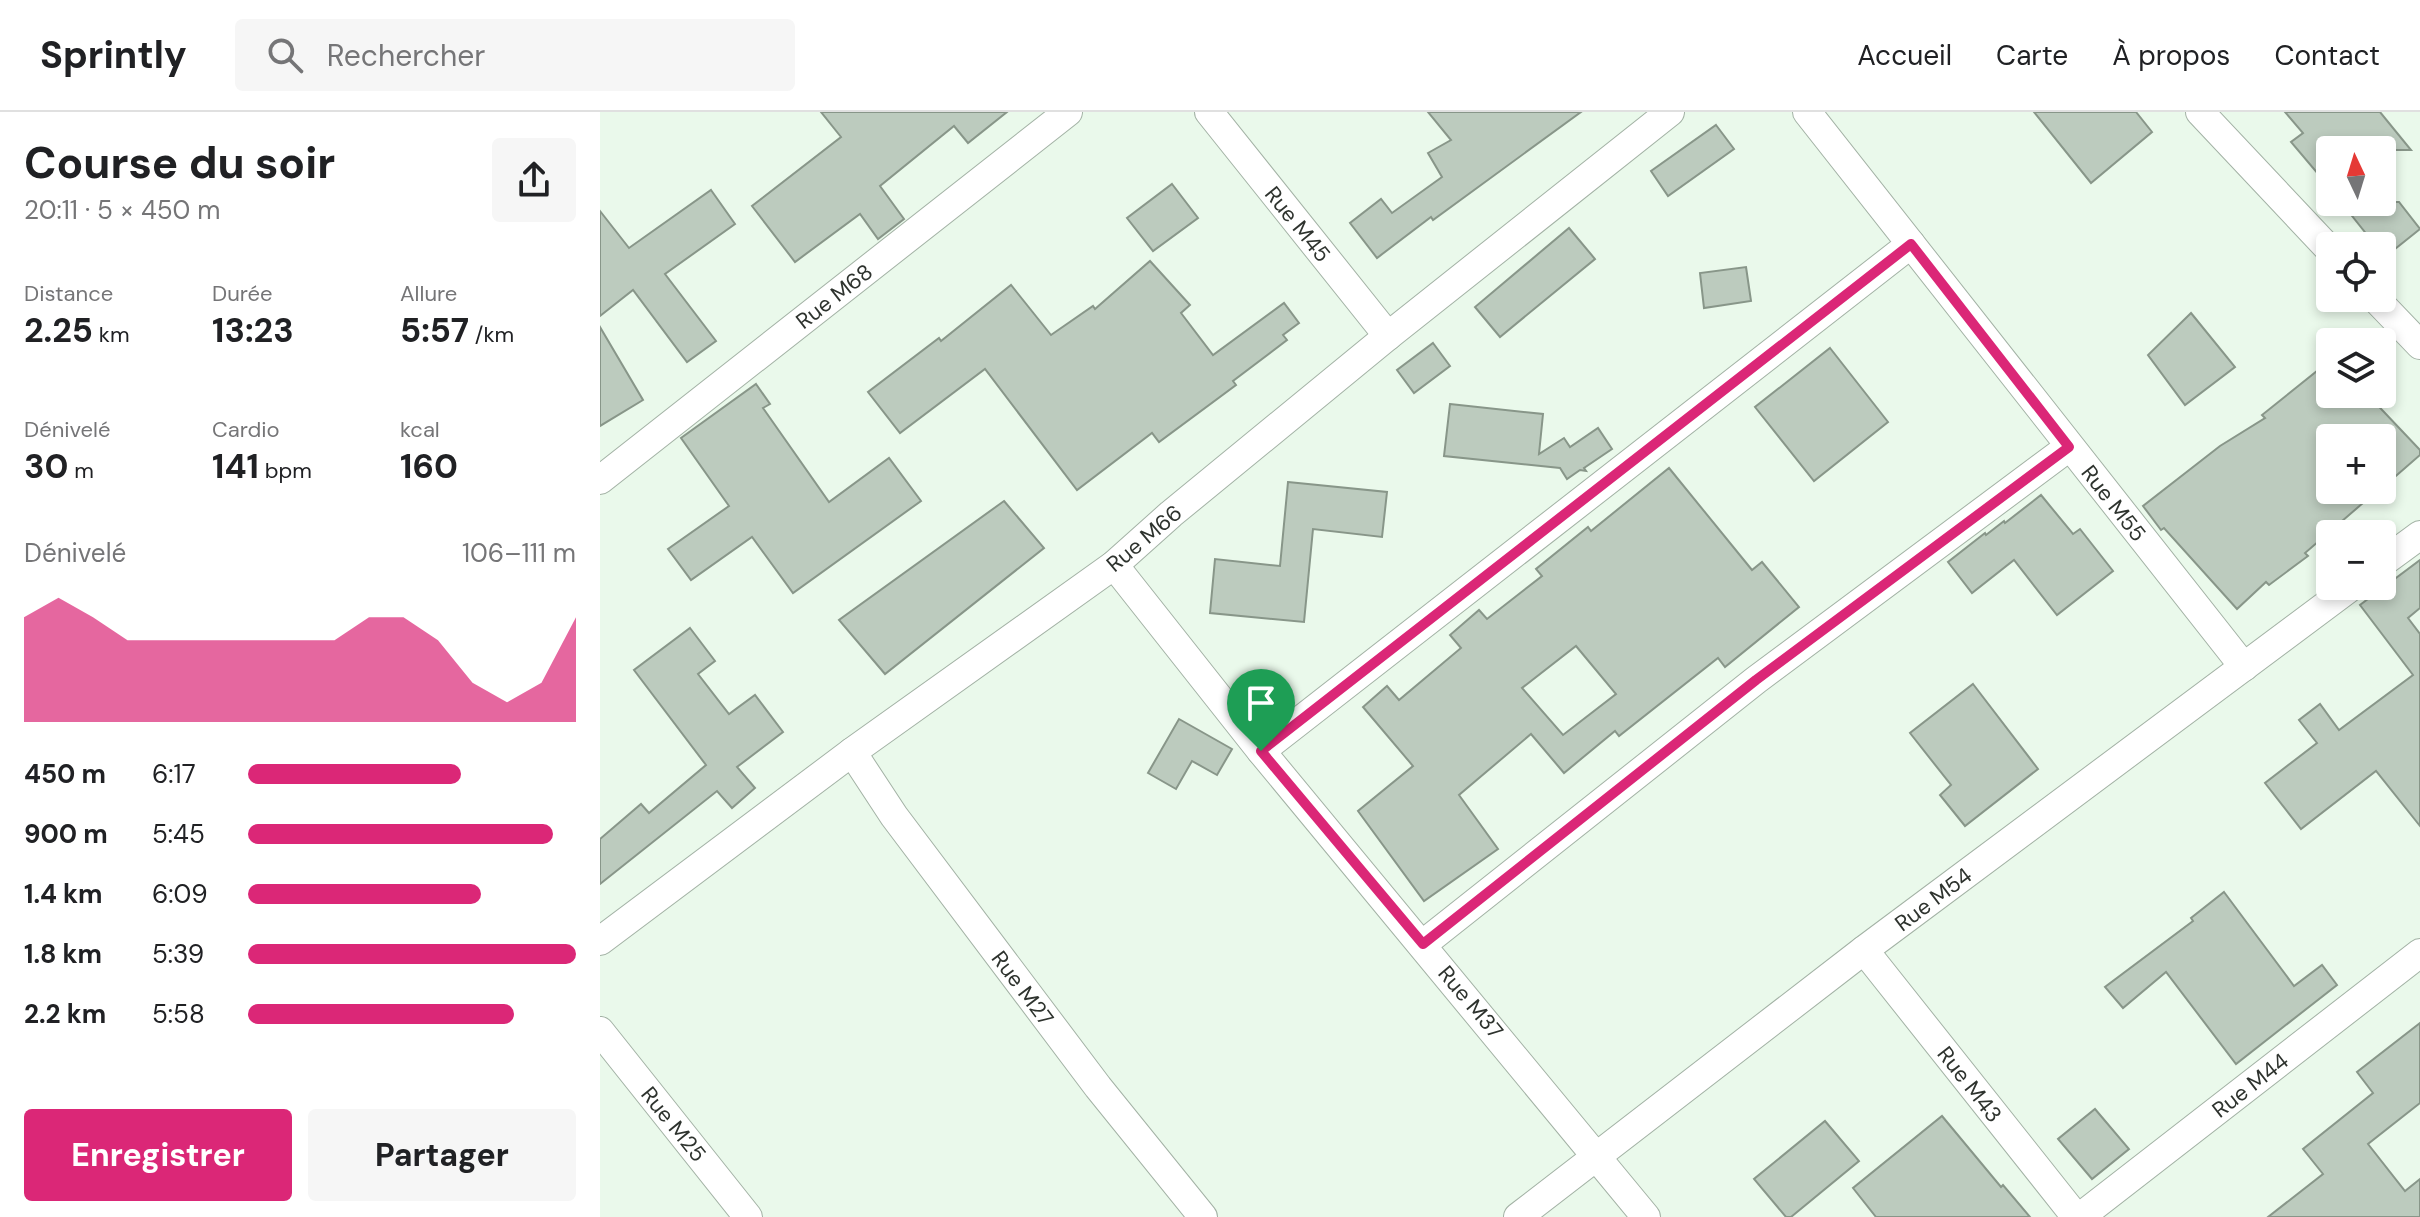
<!DOCTYPE html>
<html lang="fr">
<meta charset="utf-8">
<style>
body{margin:0;font-family:"DM Sans",sans-serif;background:#f6f6f6;color:#202124;height:100vh;display:flex;flex-direction:column;font-size:30px;white-space:nowrap}
*{box-sizing:border-box;margin:0}
p{font-size:26px;color:#757577}
.icon{flex:none;width:44px;height:44px;fill:none;stroke:currentColor;stroke-width:2;stroke-linecap:round;stroke-linejoin:round}
.map{position:relative;flex:1;overflow:hidden}
.panel{display:flex;flex-direction:column;background:#fff;width:600px}
.panel>*{flex:none}
.needle{width:52px;rotate:356deg}
.controls{position:absolute;left:1716px;top:24px;display:grid;gap:16px}
.controls a{display:grid;place-items:center;width:80px;height:80px;border-radius:8px;background:#fff;box-shadow:0 4px 12px #0003;font-size:40px}
.pin{position:absolute;display:grid;place-items:center;width:68px;height:68px;color:#fff;margin:-82px -34px;border-radius:50% 50% 50% 0;rotate:-45deg;box-shadow:0 0 8px #0007}
.pin .icon{rotate:45deg}
.round{display:grid;place-items:center;flex:none;width:84px;height:84px;border-radius:8px;background:#f6f6f6}
.overview{display:flex;align-items:center;justify-content:space-between;height:136px;padding:0 24px}
h1{font-size:44px;font-weight:700;line-height:60px}
.stats{display:grid;grid-template-columns:repeat(3,1fr);gap:12px;height:136px;padding:8px 24px}
.stats div{display:grid;align-content:center}
.stats b{font-size:34px;font-weight:700}
.stats small{font-size:22px;font-weight:400}
.stats p{font-size:22px}
.chart{height:224px;padding:16px 24px}
.chart p{display:flex;justify-content:space-between}
.chart svg{width:100%;height:144px;margin-top:8px;fill:#db2777;opacity:.7}
.button{display:flex;gap:16px;margin-top:auto;padding:16px 24px}
.button a{flex:1;height:92px;border-radius:8px;background:#db2777;color:#fff;font-size:32px;font-weight:700;line-height:92px;text-align:center}
.button a+a{background:#f6f6f6;color:#202124}
ul{padding:0 24px;list-style:none;font-size:26px}
li{display:grid;grid-template-columns:128px 96px 1fr;align-items:center;height:60px}
li i{height:20px;border-radius:10px;background:#db2777}
header{display:flex;align-items:center;gap:48px;box-sizing:border-box;height:112px;padding:0 40px;background:#fff;border-bottom:2px solid #e0e0e0}
header strong{font-size:38px}
nav{display:flex;gap:44px;margin-inline-start:auto;font-size:28px}
.search{width:560px;height:72px;background:#f6f6f6;display:flex;align-items:center;gap:20px;box-sizing:border-box;padding:0 28px;border-radius:8px;color:#757577;font-size:30px}
main{display:flex;flex:1;min-height:0}
.map>svg:first-child{display:block}
.building{fill:#bccbbe;stroke:#889689;stroke-width:2;fill-rule:evenodd}
.lines{fill:none;stroke-linecap:round;stroke-linejoin:round}
.minor-casing{stroke:#a3b2a5;stroke-width:30}
.minor{stroke:#fff;stroke-width:28}
.route-casing{stroke:#fff;stroke-width:16}
.route{stroke:#db2777;stroke-width:10}
.labels{text-anchor:middle;stroke-width:6;stroke-linejoin:round;paint-order:stroke}
.street-label{font-size:22px;fill:#2e332e;stroke:#fff}
</style>
<header>
<strong>Sprintly</strong>
<div class="search"><svg class="icon" aria-label="search" viewBox="0 0 24 24"><circle cx="10" cy="10" r="6"/><path d="M15 15l6 6"/></svg>Rechercher</div>
<nav><a>Accueil</a><a>Carte</a><a>À propos</a><a>Contact</a></nav>
</header>
<main>
<section class="panel">
<div class="overview"><div><h1>Course du soir</h1><p>20:11 · 5 × 450 m</p></div><a class="round"><svg class="icon" aria-label="share" viewBox="0 0 24 24"><path d="M12 15V3M7 8l5-5 5 5M5 13v7h14v-7"/></svg></a></div>
<div class="stats">
<div><p>Distance</p><b>2.25<small> km</small></b></div>
<div><p>Durée</p><b>13:23</b></div>
<div><p>Allure</p><b>5:57<small> /km</small></b></div>
</div>
<div class="stats">
<div><p>Dénivelé</p><b>30<small> m</small></b></div>
<div><p>Cardio</p><b>141<small> bpm</small></b></div>
<div><p>kcal</p><b>160</b></div>
</div>
<div class="chart"><p><span>Dénivelé</span>106–111 m</p>
<svg viewBox="0 0 160 44" preserveAspectRatio="none"><path d="M0 44V12L10 6L20 12L30 19L40 19L50 19L60 19L70 19L80 19L90 19L100 12L110 12L120 19L130 32L140 38L150 32L160 12V44z"/></svg>
</div>
<ul>
<li><b>450 m</b>6:17<i style="width:65%"></i></li>
<li><b>900 m</b>5:45<i style="width:93%"></i></li>
<li><b>1.4 km</b>6:09<i style="width:71%"></i></li>
<li><b>1.8 km</b>5:39<i style="width:100%"></i></li>
<li><b>2.2 km</b>5:58<i style="width:81%"></i></li>
</ul>
<div class="button"><a>Enregistrer</a><a>Partager</a></div>
</section>
<div class="map">
<svg width="1820" height="1105" viewBox="0 0 1820 1105">
<rect width="100%" height="100%" fill="#eaf9eb"/>
<g class="building">
<polygon points="221,0 407,0 368,31 354,14 280,74 304,107 278,127 260,102 195,150 152,94 241,25"/>
<polygon points="828,0 981,0 833,108 831,105 777,146 750,111 781,87 792,101 842,65 828,41 851,28"/>
<polygon points="1434,0 1536,0 1552,20 1491,71"/>
<polygon points="1685,0 1780,0 1811,38 1730,38 1730,76 1691,30 1703,21"/>
<polygon points="1116,13 1134,37 1068,84 1051,59"/>
<polygon points="572,72 598,106 553,139 527,106"/>
<polygon points="111,78 135,112 65,162 116,229 87,250 33,178 0,204 0,99 29,136"/>
<polygon points="1741,90 1799,90 1820,117 1785,145 1782,141 1782,134 1776,134"/>
<polygon points="969,116 995,147 900,225 875,195"/>
<polygon points="550,149 590,193 581,201 613,243 684,191 699,211 683,223 687,228 633,269 636,273 559,330 552,321 477,378 385,257 300,321 268,280 339,226 341,229 411,173 451,223 493,194 495,197"/>
<polygon points="1146,155 1151,189 1104,196 1100,161"/>
<polygon points="1591,201 1635,255 1585,293 1548,243"/>
<polygon points="0,215 43,288 0,314"/>
<polygon points="833,231 850,254 814,281 797,258"/>
<polygon points="1230,236 1288,310 1214,369 1155,295"/>
<polygon points="1717,259 1730,276 1730,282 1767,282 1820,338 1820,343 1782,376 1782,326 1730,326 1730,378 1778,378 1705,441 1708,444 1669,473 1666,470 1637,497 1564,416 1561,418 1543,394 1620,334 1665,306 1662,303"/>
<polygon points="156,272 170,292 163,296 229,390 289,346 321,389 193,481 152,425 91,468 68,437 129,394 81,326"/>
<polygon points="850,292 943,302 939,342 964,326 970,335 998,316 1012,337 984,356 986,359 980,358 967,367 960,356 844,344"/>
<path d="M1069,356L1152,458L1162,450L1199,495L1125,555L1118,546L1019,624L1015,619L964,661L931,622L859,683L898,737L824,789L758,699L813,654L763,595L787,574L799,588L861,536L850,523L879,498L887,507L942,464L936,457L988,415L991,419ZM976,534L1016,582L963,623L922,576Z"/>
<polygon points="688,370 787,380 782,425 713,417 704,510 610,501 615,447 680,454"/>
<polygon points="1441,383 1473,422 1480,417 1513,459 1457,503 1414,448 1372,481 1348,450 1385,421 1386,423 1404,409 1405,411"/>
<polygon points="404,389 444,436 285,562 239,508"/>
<polygon points="1820,448 1820,496 1808,506 1820,522 1820,714 1776,659 1701,717 1665,671 1717,631 1699,608 1720,592 1739,618 1813,563 1760,493"/>
<polygon points="90,516 115,549 98,562 129,602 155,583 183,620 137,655 155,676 132,696 117,679 0,772 0,727 41,692 49,701 106,653 34,558"/>
<polygon points="1373,572 1438,657 1365,714 1340,683 1351,673 1310,621"/>
<polygon points="579,607 632,637 617,663 592,649 576,677 548,661"/>
<polygon points="1624,780 1694,874 1722,853 1737,873 1636,952 1566,860 1523,896 1505,875 1593,809 1591,806"/>
<polygon points="1820,911 1820,991 1768,1032 1805,1079 1820,1067 1820,1105 1668,1105 1723,1062 1703,1037 1773,981 1757,960"/>
<polygon points="1495,997 1529,1037 1492,1067 1458,1027"/>
<polygon points="1342,1004 1401,1075 1403,1073 1430,1105 1276,1105 1253,1076"/>
<polygon points="1225,1009 1259,1049 1191,1105 1186,1105 1154,1067"/>
</g>
<g class="lines">
<g class="minor-casing">
<g id="minor">
<polyline points="609,0 788,224"/>
<polyline points="1207,0 1644,555"/>
<polyline points="1600,0 1730,138"/>
<polyline points="1775,186 1820,233"/>
<polyline points="0,368 468,0"/>
<polyline points="1782,451 1820,423"/>
<polyline points="514,453 661,639 1046,1105"/>
<polyline points="661,639 1311,132"/>
<polyline points="252,640 294,704 498,975 603,1105"/>
<polyline points="0,829 252,640 514,453 571,402 788,224 1070,0"/>
<polyline points="823,832 1156,568 1469,335"/>
<polyline points="1264,838 1476,1105"/>
<polyline points="0,919 148,1105"/>
<polyline points="918,1105 1264,838 1752,474"/>
<polyline points="1480,1105 1820,841"/>
</g>
</g>
<use href="#minor" class="minor"/>
</g>
<g class="lines">
<g class="route-casing">
<polygon id="route" points="1311,132 1469,335 1156,568 823,832 661,639"/>
</g>
<use href="#route" class="route"/>
</g>
<g class="labels">
<g class="street-label">
<text transform="translate(698 112) rotate(51)" y="8">Rue M45</text>
<text transform="translate(234 184) rotate(-38)" y="8">Rue M68</text>
<text transform="translate(1514 391) rotate(52)" y="8">Rue M55</text>
<text transform="translate(544 426) rotate(-40)" y="8">Rue M66</text>
<text transform="translate(1333 787) rotate(-37)" y="8">Rue M54</text>
<text transform="translate(423 876) rotate(53)" y="8">Rue M27</text>
<text transform="translate(871 890) rotate(50)" y="8">Rue M37</text>
<text transform="translate(1370 972) rotate(52)" y="8">Rue M43</text>
<text transform="translate(1650 973) rotate(-38)" y="8">Rue M44</text>
<text transform="translate(74 1012) rotate(51)" y="8">Rue M25</text>
</g>
</g>
</svg>
<div class="controls">
<a><svg class="needle" viewBox="-14 -14 28 28"><path d="M0-13l5 13h-10z" fill="#e53935"/><path d="M0 13l5-13h-10z" fill="#757577"/></svg></a>
<a><svg class="icon" aria-label="locate" viewBox="0 0 24 24"><circle cx="12" cy="12" r="6"/><path d="M12 2v4M12 18v4M2 12h4M18 12h4"/></svg></a>
<a><svg class="icon" aria-label="layers" viewBox="0 0 24 24"><path d="M12 4l9 5-9 5-9-5zM3 14l9 5 9-5"/></svg></a>
<a>+</a>
<a>−</a>
</div>
<div class="pin" style="left:661px;top:639px;background:#1e9e55"><svg class="icon" aria-label="arrive" viewBox="0 0 24 24"><path d="M6 21V4h12l-3 4 3 4H6"/></svg></div>
</div>
</main>
